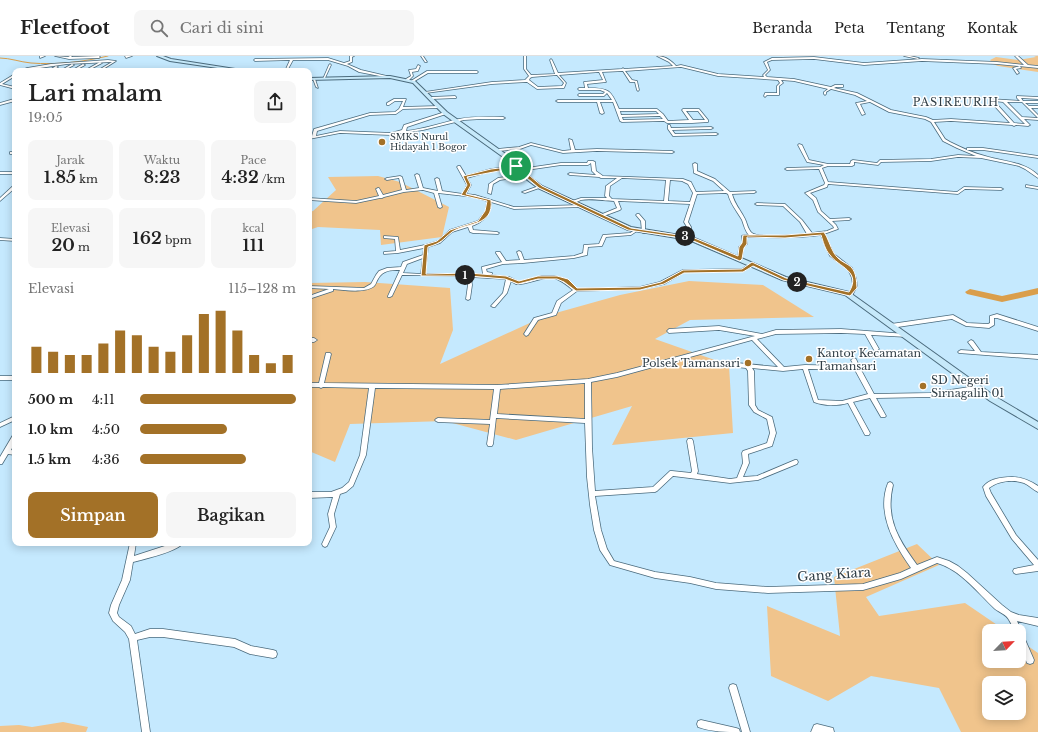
<!DOCTYPE html>
<html lang="id">
<meta charset="utf-8">
<style>
body{margin:0;font-family:"Libre Baskerville",serif;background:#f6f6f6;color:#222;height:100vh;display:flex;flex-direction:column;font-size:15px;white-space:nowrap}
*{box-sizing:border-box;margin:0}
p{font-size:13px;color:#767676}
.icon{flex:none;width:22px;height:22px;fill:none;stroke:currentColor;stroke-width:2;stroke-linecap:round;stroke-linejoin:round}
.map{position:relative;flex:1;overflow:hidden}
.sheet{position:absolute;left:12px;top:12px;width:300px;height:478px;display:flex;flex-direction:column;background:#fff;border-radius:8px;box-shadow:0 2px 10px #0003}
.sheet>*{flex:none}
.needle{width:26px;rotate:65deg}
.fabs{position:absolute;left:982px;top:568px;display:grid;gap:8px}
.fabs a{display:grid;place-items:center;width:44px;height:44px;border-radius:8px;background:#fff;box-shadow:0 2px 10px #0003;font-size:20px}
.pin{position:absolute;display:grid;place-items:center;width:34px;height:34px;color:#fff;margin:-17px;border:2px solid #fff;border-radius:50%;box-shadow:0 1px 4px #0007}
.km{position:absolute;width:20px;height:20px;margin:-10px;border-radius:50%;background:#222;color:#fff;font-size:11px;line-height:20px;text-align:center}
.round{display:grid;place-items:center;flex:none;width:42px;height:42px;border-radius:8px;background:#f6f6f6}
.summary{display:flex;align-items:center;justify-content:space-between;height:68px;padding:0 16px}
h1{font-size:22px;font-weight:600;line-height:30px}
.stats{display:grid;grid-template-columns:repeat(3,1fr);gap:6px;height:68px;padding:4px 16px}
.stats div{display:grid;align-content:center;border-radius:8px;background:#f6f6f6;text-align:center}
.stats b{font-size:17px;font-weight:600}
.stats small{font-size:11px;font-weight:400}
.stats p{font-size:11px}
.chart{height:112px;padding:8px 16px}
.chart p{display:flex;justify-content:space-between}
.chart svg{width:100%;height:72px;margin-top:4px;stroke:#a37127;stroke-width:6}
.action{display:flex;gap:8px;margin-top:auto;padding:8px 16px}
.action a{flex:1;height:46px;border-radius:8px;background:#a37127;color:#fff;font-size:16px;font-weight:600;line-height:46px;text-align:center}
.action a+a{background:#f6f6f6;color:#222}
ul{padding:0 16px;list-style:none;font-size:13px}
li{display:grid;grid-template-columns:64px 48px 1fr;align-items:center;height:30px}
li i{height:10px;border-radius:5px;background:#a37127}
header{display:flex;align-items:center;gap:24px;box-sizing:border-box;height:56px;padding:0 20px;background:#fff;border-bottom:1px solid #e0e0e0}
header strong{font-size:19px}
nav{display:flex;gap:22px;margin-inline-start:auto;font-size:14px}
.search{width:280px;height:36px;background:#f6f6f6;display:flex;align-items:center;gap:10px;box-sizing:border-box;padding:0 14px;border-radius:8px;color:#767676;font-size:15px}
.map>svg:first-child{display:block}
.green{fill:#f0c48c;fill-rule:evenodd}
.lines{fill:none;stroke-linecap:round;stroke-linejoin:round}
.stream{stroke:#da9e4b;stroke-width:1}
.river{fill:#da9e4b;fill-rule:evenodd}
.minor-casing{stroke:#4b6b7d;stroke-width:1.5}
.secondary-casing{stroke:#4b6b7d;stroke-width:2}
.minor{fill:#fff;fill-rule:evenodd}
.secondary{fill:#c6e9fa;fill-rule:evenodd}
.route{fill:#a37127;stroke:#fff;fill-rule:evenodd}
.poi-dot{fill:#a37127;stroke:#fff;stroke-width:1.5}
.labels{text-anchor:middle;stroke-width:3;stroke-linejoin:round;paint-order:stroke}
.far-poi-label{font-size:9px;fill:#303e46;stroke:#fff;text-anchor:start}
.far-quarter-label{font-size:11px;letter-spacing:1px;fill:#303e46;stroke:#fff}
.poi-label{font-size:11px;fill:#303e46;stroke:#fff;text-anchor:start}
.near-street-label{font-size:13px;fill:#303e46;stroke:#fff}
</style>
<header>
<strong>Fleetfoot</strong>
<div class="search"><svg class="icon" aria-label="search" viewBox="0 0 24 24"><circle cx="10" cy="10" r="6"/><path d="M15 15l6 6"/></svg>Cari di sini</div>
<nav><a>Beranda</a><a>Peta</a><a>Tentang</a><a>Kontak</a></nav>
</header>
<div class="map">
<svg width="1038" height="676" viewBox="0 0 1038 676">
<rect width="100%" height="100%" fill="#c5e9fe"/>
<g class="green">
<polygon points="1034,0 1038,0 1038,16 998,10 993,8 990,4 996,1 1018,4 1036,1"/>
<polygon points="378,120 400,126 449,151 442,181 381,189 380,174 318,171 309,174 309,156 313,155 336,134 328,121"/>
<polygon points="689,225 763,229 814,261 690,264 655,283 729,309 733,377 612,389 632,350 516,384 445,365 350,368 335,406 309,395 309,227 365,226 450,232 453,274 440,308 545,260 620,239"/>
<path d="M917,488L939,509L866,541L879,560L965,547L1006,575H989V605H1019V584L1038,597V676H961L939,632L871,620L828,645L771,620L767,550L840,580L834,521ZM989,627H1019V657H989Z"/>
<polygon points="63,666 88,671 86,676 0,676 0,670 19,669 32,671"/>
</g>
<g class="lines">
<path class="stream" d="M0,2C10,2 20,6 31,7C56,9 83,6 108,0"/>
<polygon class="river" points="1038,232 1038,238 1002,246 967,238 965,236 970,233 1002,240"/>
<g class="minor-casing">
<g id="minor">
<polygon points="41,0 45,0 40,2 40,0"/>
<polygon points="55,0 68,1 70,0 72,0 71,1 99,0 100,1 99,2 69,3"/>
<polygon points="125,0 132,0 126,2"/>
<polygon points="350,0 354,0 352,1 352,6 347,8 361,14 391,21 390,22 359,16 348,10 328,4 293,4 287,15 285,15 290,4 255,5 254,4 255,3 328,2 344,7 350,5"/>
<polygon points="421,0 423,0 427,6 425,6"/>
<path d="M524,0H526V13L531,19L555,18L550,4L551,3L552,4L558,17L622,13L623,12L624,13L673,10L669,6L657,0C664,0 671,4 676,10L681,9L718,18L764,21L763,19L768,14L764,6L772,2L814,1L864,7L922,3L997,6L1024,9L1015,0H1018L1028,9L1038,10V12L997,8L922,5L864,9L814,3L772,4L767,6L770,14L765,19L767,21L794,23L831,31L835,29H843V31H836L834,32L857,37L891,54L926,61L933,64L951,63L1010,67L990,45V43L1020,45L1017,42V40L1038,41V43L1021,42L1023,45H1038V47H1025L1029,50H1038V52H1031L1038,59V62L1022,46H1007L1022,61L1038,62V64L1024,63L1030,69L1028,70L1016,69L1014,70L1012,69L951,65L934,66L945,83L950,86C962,92 973,97 985,100C1004,106 1023,105 1038,119V122L1025,113L1019,110L981,102L958,101L931,105L881,106L878,109L854,106V109L852,110H828L822,112L828,126L957,136L964,131L1001,132L1003,133L1001,134L965,133L958,138L828,128L827,131L810,137L816,142L821,155L830,163L849,162L851,163L849,164L832,165L836,169L838,173L824,178L834,198L852,212L856,222L857,230L852,240H850L848,239L853,230L852,222L848,213L830,200L821,179C796,183 771,181 746,181L747,188L743,191L742,203L740,204H738L739,191L743,188L742,180L744,179H749C745,175 744,169 742,164C737,155 731,149 728,138L726,137L697,138L688,166L691,171L692,182L690,183L688,182L687,171L684,166L690,148L618,145L621,153L620,154L601,161L599,160L600,159L617,152L614,145C605,145 591,142 581,144C578,145 575,147 572,147V145L581,142H607L605,140L606,130L617,122H601L599,121L570,119L568,118L570,117L596,119L592,115L591,107L588,109H561L520,115L518,114L520,113L561,107H587L588,105H593L595,106L596,115L603,120L683,123L691,126L696,136L724,135L713,125L694,117L693,108L695,107L697,108V115L715,123L730,136L755,135L756,136L754,137L732,138C735,149 740,153 745,163C747,167 748,174 752,177C758,182 798,179 807,178L800,166L783,150L757,149L755,148L757,147L785,148L802,164L812,177L827,175L834,172L833,170L818,156L813,144L805,137L824,129L825,127L819,113L787,114L785,113L787,112L820,111L824,109L807,106L798,89L799,88L802,89L809,104L828,108H850L851,105L853,104L877,107L880,104L931,103L958,99L976,100L957,92L943,85L931,66L925,63L889,56L870,46L860,48L865,58L862,59L856,47L867,45L855,39L831,33L826,36V38L825,39L824,38V36L828,33L794,25L781,24L783,27L779,30V39H767L765,41L764,40L765,37H777V30L780,27L778,24L718,20L681,11L625,15L632,24L637,25L639,34L638,35L637,34L635,26H630L623,15L602,16L606,26L587,28L588,32C609,32 611,34 619,53H657L663,58L668,65L689,64L682,54L683,53H699L708,64V66L692,67H667L664,65L622,66L620,65L613,46H600L604,57L602,58L600,57L597,46H558L556,45L558,44H612L607,37L604,40H579L578,39L579,38H603L605,36L600,34H579L578,33L579,32H585L584,26L603,24L599,16L559,19L566,27L564,32H563L537,33L527,26L492,28L426,37L425,36L492,26L525,24L529,20L524,13ZM557,19L564,27L562,30L538,31L529,24L530,22L532,21ZM994,45L1003,46L1025,68L1014,67ZM620,55H656L659,58L621,59ZM686,55H698L705,64H693ZM660,60L663,63L623,64L622,61ZM622,122L666,124L664,145L612,143L609,140L610,130ZM670,124L682,125L688,128L693,137L690,146L668,145Z"/>
<polygon points="904,0 910,0 919,2 918,3"/>
<polygon points="108,4 116,5 100,15 97,15 112,6 67,8 20,15 27,12 51,8"/>
<polygon points="100,6 102,7 87,15 84,15"/>
<polygon points="72,8 74,9 63,15 60,15"/>
<polygon points="83,8 85,9 74,15 71,15"/>
<polygon points="330,8 331,9 325,22 323,23 329,9"/>
<polygon points="418,9 420,10 418,15 412,16 413,20 408,25 406,25 406,23 411,20 409,14 416,13"/>
<polygon points="56,10 58,11 51,15 48,15"/>
<polygon points="1020,10 1021,12 1016,13 1019,17 1017,18 1013,12"/>
<polygon points="427,15 477,15 478,16 477,17 428,17 413,26 411,25"/>
<polygon points="15,18 15,20 2,28 15,31 15,33 0,29 0,27"/>
<polygon points="314,22 315,23 318,32 316,31 313,23"/>
<polygon points="455,40 456,41 456,42 432,43 431,42 432,41"/>
<polygon points="14,43 15,43 15,45 0,49 0,47"/>
<path d="M394,43H406L403,51L439,50L441,51L439,52L403,53L396,58L370,59L317,75L316,80L340,75L391,77L402,74L404,69L445,56L447,57L446,58L407,71L406,75C424,73 441,67 459,63C473,60 488,61 503,61L505,62L503,63H481L464,64L423,74L391,79L340,77L309,83V81L312,80L314,73L370,57L395,56L399,53L403,45H395L389,49H387V47Z"/>
<polygon points="668,69 670,69 671,72 711,71 713,72 711,73 672,74 675,78 716,77 718,78 716,79 674,80 673,80 668,73"/>
<polygon points="569,83 572,84 575,94 597,93 672,95 674,96 672,97 597,95 563,97 531,89 520,93 498,95 496,94 498,93 519,91 531,87 563,95 571,94"/>
<polygon points="967,92 983,92 1038,100 1038,102 983,94 967,94"/>
<rect x="10" y="96" width="5" height="2"/>
<path d="M458,110H460L466,120L491,113L516,110L518,111L516,112L491,115L467,122L471,129L466,138L475,139L514,151L581,149L583,150L581,151L514,153L491,146C490,159 484,166 472,170L473,174L497,176L499,177L498,178L473,177L470,176L468,171L452,176L440,187L428,191L425,218H469L489,219L483,218L482,212V211L502,206L496,197V196H500L506,205L520,204L517,196L519,195L521,196L524,204L574,200L583,197L584,189L599,188L603,179L630,177L635,174L637,175L631,179L606,181L602,190L588,191L587,199L574,202L523,207L503,208L486,213L487,216L492,217V218L490,219L509,221L519,226L542,220H554L562,222L569,226L577,233L640,231L660,226L683,214L742,213L751,207H753L755,208L743,215L684,216L664,228L640,233L577,235L561,247L556,259L538,264L528,279L526,280L524,278L534,262L552,257L557,245L573,234C567,229 561,224 554,222C543,220 524,230 516,228C514,227 512,226 511,225L507,237L495,251H493L491,250L503,237L506,223L471,221L472,229L470,243L468,244L466,243L468,229L467,220L402,219L392,240L390,241H388V240L400,214C391,214 383,214 378,223C376,226 376,229 373,231C364,237 344,234 333,233V235L309,243V240L329,233L309,232V230L364,232L371,228L376,219L379,215L387,212L401,211L403,206L423,199L424,192L398,197L384,198V196L396,195L395,183L384,182V180L398,181L400,194L425,189L438,185L450,174L478,165L486,155L487,145L474,141L438,137L442,151L440,152L438,151L434,137L423,134L404,136L384,141L382,142H380L356,147L309,144V142L356,145L379,140L376,133L378,132H379L383,139L402,134L399,122L387,124L385,123L387,122L400,120L402,121L406,134L419,132L415,119L417,118L419,119L423,132L438,135L435,123L437,122L439,123L442,135L463,138L467,129L457,111ZM423,202L421,218L403,217L407,208Z"/>
<rect x="0" y="116" width="15" height="2"/>
<polygon points="525,118 526,118 526,120 500,124 493,128 491,138 488,137 489,128 498,122"/>
<polygon points="14,129 15,129 15,132 0,145 0,142"/>
<polygon points="1026,129 1038,131 1038,133 1026,131"/>
<polygon points="539,130 542,131 525,137 522,136"/>
<polygon points="637,158 639,158 645,165 645,177 643,177 642,176 641,165 636,159"/>
<polygon points="0,182 15,183 15,185 0,184"/>
<polygon points="997,258 1038,271 1038,275 997,262 994,262 994,269 989,272 966,270 952,263 891,272 889,270 891,268 953,259 967,267 988,268 990,267 990,260"/>
<path d="M719,270L762,278L776,274L841,273L906,278L909,280L908,281L871,279L879,293L876,295L874,294L865,278L841,277L776,278L757,283L784,311L805,309L854,310L851,304L854,302L856,303L860,312L874,338L930,337L976,330L979,332L976,334L930,341L876,342L886,360L885,361H881L870,342L853,346L870,377L869,379H865L848,347C838,350 824,350 814,346L803,313L783,315L752,312L754,315L755,349L758,354L772,361L776,377L772,390L748,398L749,407L743,421L757,420L795,404H797L798,406L797,408L758,424L730,427L673,420L657,435L655,436L595,440L601,474L607,493L614,505L655,516L690,521L716,527L768,531L863,528L900,517L911,512C894,488 876,457 888,427L890,426L892,427L893,429C885,462 898,483 917,509L937,501L949,505L958,510L967,517L1002,549L1011,556L1019,559L1038,562V570L1017,565L1034,604L1033,607L1030,608L1027,607L1019,587V575H1014C1013,571 1011,567 1009,564C1007,559 999,556 995,553C977,536 961,514 937,507L901,523L863,534L768,537L716,533L690,527L655,522L610,509L600,494L594,474L590,449L587,421L585,367L496,362L493,388L492,390H488L487,388L490,368L438,366L436,365L435,364L436,363L438,362L490,364L494,333L375,332L366,399L353,430L346,436L340,438L334,458L336,471L327,490L325,491L323,490L322,488L330,471L328,458L333,441L309,442V436H331L342,432L349,426L360,399L369,332L323,331L321,332L319,331H309V327H319L326,297H330L331,298L324,327L497,329L588,323L617,317L755,280L719,274L669,277L667,275L669,273ZM752,284L778,311L727,306L724,308L727,310L746,312L748,315L749,349L754,356L767,363L770,377L767,387L743,395L742,397L743,407L737,422L730,423L697,418L698,415L693,385L692,383H688L687,385L692,415L691,417L672,415H670L653,431L595,435L592,392L591,326L617,321ZM808,313L855,314L868,338L842,345L818,344ZM585,327V363L497,358L500,333Z"/>
<polygon points="309,282 314,282 317,284 314,286 309,286"/>
<polygon points="971,284 973,285 981,296 1038,299 1038,303 959,297 958,296 959,295 961,294 975,295 968,286"/>
<rect x="0" y="320" width="15" height="4"/>
<polygon points="15,360 15,364 0,371 0,367"/>
<polygon points="13,379 15,379 15,386 11,394 15,395 15,399 8,398 2,408 0,408 0,401"/>
<path d="M1012,421C1022,421 1029,424 1038,430V436C1033,434 1029,429 1024,427C1013,423 998,425 989,432L991,437L1016,479L1038,504V515L1016,518L1014,517L1013,515L1014,513L1034,509L1012,483L986,440L983,431C989,423 1001,421 1012,421Z"/>
<path d="M130,487H136L134,500L174,487H183C177,496 144,503 133,506L130,524L119,549L117,557L119,561L131,570L135,578L150,573H163L235,583L251,590L273,594L276,595L277,598L276,601L273,602L250,598L234,591L163,581H150L137,584L150,676H142L129,583L125,576L113,565L109,557L111,549L122,524Z"/>
<polygon points="733,628 736,629 737,632 750,676 742,676 729,632 730,629"/>
<path d="M701,664L736,672L739,673L740,676C726,676 712,676 698,671L697,668L698,665Z"/>
<polygon points="817,668 833,672 834,676 811,676 814,669"/>
</g>
</g>
<g class="secondary-casing">
<g id="secondary">
<polygon points="157,0 163,0 171,3 248,15 238,15 170,5"/>
<polygon points="390,20 415,25 447,56 507,99 530,121 542,130 631,171 692,181 786,221 849,236 996,341 1038,366 1038,373 990,345 845,239 782,224 689,184 628,174 538,132 526,123 503,101 443,58 413,27 390,22 309,24 309,22"/>
</g>
</g>
<use href="#minor" class="minor"/>
<use href="#secondary" class="secondary"/>
</g>
<path class="route" d="M518,110L542,130L631,172L692,181L738,200L739,191L742,187L743,179H785L824,176C828,182 830,190 834,197C844,213 856,202 857,232L850,240L783,224L753,210L743,216L684,217L664,228L640,234L576,235L564,226L557,223H538L518,228L505,223L469,220H421L424,189L437,185L450,174L478,165L485,155L487,145L461,139L467,129L463,120L491,113ZM515,112L539,132L628,174L689,183L740,205L742,203L744,192L747,188V181L785,182L821,179C823,185 825,194 830,199C838,211 862,215 849,236L786,222L752,206L742,213L683,214L661,226L640,231L577,232L568,223L557,220H538L519,225L506,220L469,217L426,218L428,191C442,187 442,184 452,176C467,166 494,171 491,144L466,138L471,129L467,121Z"/>
<g class="poi-dot">
<circle cx="382" cy="86" r="4"/>
<circle cx="809" cy="303" r="4"/>
<circle cx="748" cy="307" r="4"/>
<circle cx="923" cy="330" r="4"/>
</g>
<g class="labels">
<g class="far-poi-label">
<text x="390" y="84">SMKS Nurul<tspan x="390" dy="10">Hidayah 1 Bogor</tspan></text>
</g>
<g class="far-quarter-label">
<text x="956" y="50">PASIREURIH</text>
</g>
<g class="poi-label">
<text x="817" y="301">Kantor Kecamatan<tspan x="817" dy="13">Tamansari</tspan></text>
<text x="740" y="311" text-anchor="end">Polsek Tamansari</text>
<text x="931" y="328">SD Negeri<tspan x="931" dy="13">Sirnagalih 01</tspan></text>
</g>
<g class="near-street-label">
<text transform="translate(834 518) rotate(-4)" y="5">Gang Kiara</text>
</g>
</g>
</svg>
<div class="fabs">
<a><svg class="needle" viewBox="-14 -14 28 28"><path d="M0-13l5 13h-10z" fill="#e53935"/><path d="M0 13l5-13h-10z" fill="#767676"/></svg></a>
<a><svg class="icon" aria-label="layers" viewBox="0 0 24 24"><path d="M12 4l9 5-9 5-9-5zM3 14l9 5 9-5"/></svg></a>
</div>
<div class="pin" style="left:516px;top:110px;background:#1e9e55"><svg class="icon" aria-label="arrive" viewBox="0 0 24 24"><path d="M6 21V4h12l-3 4 3 4H6"/></svg></div>
<b class="km" style="left:465px;top:219px">1</b>
<b class="km" style="left:797px;top:226px">2</b>
<b class="km" style="left:685px;top:180px">3</b>
<section class="sheet">
<div class="summary"><div><h1>Lari malam</h1><p>19:05</p></div><a class="round"><svg class="icon" aria-label="share" viewBox="0 0 24 24"><path d="M12 15V3M7 8l5-5 5 5M5 13v7h14v-7"/></svg></a></div>
<div class="stats">
<div><p>Jarak</p><b>1.85<small> km</small></b></div>
<div><p>Waktu</p><b>8:23</b></div>
<div><p>Pace</p><b>4:32<small> /km</small></b></div>
</div>
<div class="stats">
<div><p>Elevasi</p><b>20<small> m</small></b></div>
<div><b>162<small> bpm</small></b></div>
<div><p>kcal</p><b>111</b></div>
</div>
<div class="chart"><p><span>Elevasi</span>115–128 m</p>
<svg viewBox="0 0 160 44" preserveAspectRatio="none"><path d="M5 44V28M15 44V31M25 44V33M35 44V33M45 44V26M55 44V18M65 44V21M75 44V28M85 44V31M95 44V21M105 44V8M115 44V6M125 44V18M135 44V33M145 44V38M155 44V33"/></svg>
</div>
<ul>
<li><b>500 m</b>4:11<i style="width:100%"></i></li>
<li><b>1.0 km</b>4:50<i style="width:56%"></i></li>
<li><b>1.5 km</b>4:36<i style="width:68%"></i></li>
</ul>
<div class="action"><a>Simpan</a><a>Bagikan</a></div>
</section>
</div>
